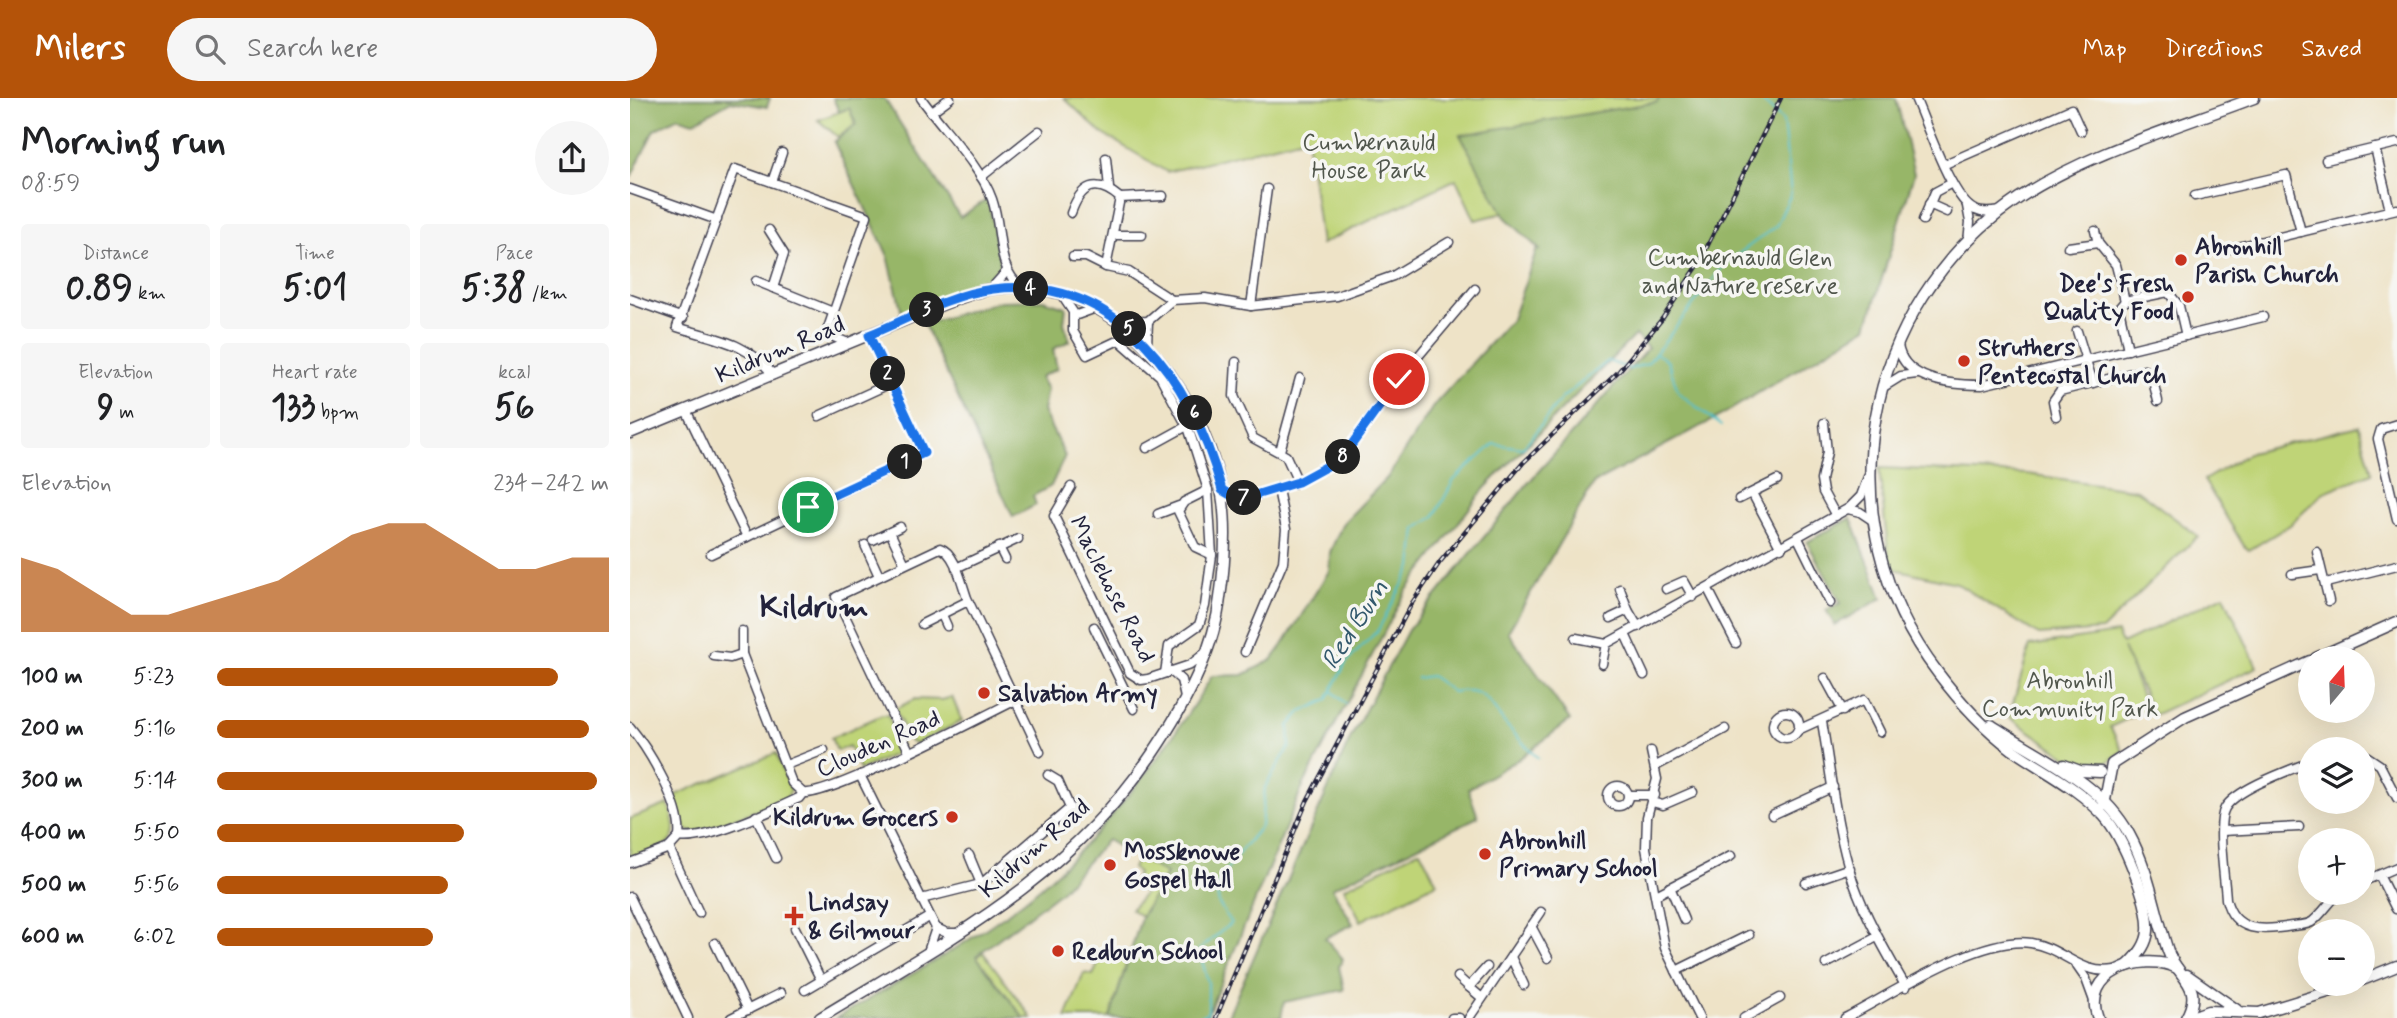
<!DOCTYPE html>
<meta charset="utf-8">
<style>
body{margin:0;font-family:Mynerve,sans-serif;background:#f6f6f6;color:#202124;height:100vh;display:flex;flex-direction:column;font-size:26px;white-space:nowrap}
*{box-sizing:border-box;margin:0}
p{font-size:23px;color:#757577}
.icon{flex:none;width:38px;height:38px;fill:none;stroke:currentColor;stroke-width:2;stroke-linecap:round;stroke-linejoin:round}
.map{position:relative;flex:1;overflow:hidden}
.side{display:flex;flex-direction:column;background:#fff;width:630px}
.side>*{flex:none}
.needle{width:46px;rotate:19deg}
.controls{position:absolute;left:1668px;top:548px;display:grid;gap:14px}
.controls a{display:grid;place-items:center;width:77px;height:77px;border-radius:50%;background:#fff;box-shadow:0 7px 28px #0002;font-size:35px}
.pin{position:absolute;display:grid;place-items:center;width:60px;height:60px;color:#fff;margin:-30px;border:4px solid #fff;border-radius:50%;box-shadow:0 2px 7px #0007}
.km{position:absolute;width:35px;height:35px;margin:-18px;border-radius:50%;background:#222;color:#fff;font-size:19px;line-height:35px;text-align:center}
.round{display:grid;place-items:center;flex:none;width:74px;height:74px;border-radius:37px;background:#f6f6f6}
.summary{display:flex;align-items:center;justify-content:space-between;height:119px;padding:0 21px}
h1{font-size:38px;font-weight:700;line-height:52px}
.stats{display:grid;grid-template-columns:repeat(3,1fr);gap:10px;height:119px;padding:7px 21px}
.stats div{display:grid;align-content:center;border-radius:7px;background:#f6f6f6;text-align:center}
.stats b{font-size:35px;font-weight:700}
.stats small{font-size:19px;font-weight:400}
.stats p{font-size:19px}
.chart{height:196px;padding:14px 21px}
.chart p{display:flex;justify-content:space-between}
.chart svg{width:100%;height:126px;margin-top:7px;fill:#b45309;opacity:.7}
ul{padding:0 21px;list-style:none;font-size:23px}
li{display:grid;grid-template-columns:112px 84px 1fr;align-items:center;height:52px}
li i{height:18px;border-radius:9px;background:#b45309}
header{display:flex;align-items:center;gap:42px;box-sizing:border-box;height:98px;padding:0 35px;background:#b45309;color:#fff}
header strong{font-size:33px}
nav{display:flex;gap:38px;margin-inline-start:auto;font-size:24px}
.search{width:490px;height:63px;background:#f6f6f6;display:flex;align-items:center;gap:18px;box-sizing:border-box;padding:0 24px;border-radius:38px;color:#757577;font-size:26px}
main{display:flex;flex:1;min-height:0}
.map>svg:first-child{display:block}
.green{fill:#bfd477;stroke:#707b59;stroke-width:2}
.forest{fill:#97b668;stroke:#5c6c52;stroke-width:2}
.lines{fill:none;stroke-linecap:round;stroke-linejoin:round}
.stream{stroke:#52c0c9;stroke-width:2}
.minor-casing{stroke:#413f50;stroke-width:11}
.tertiary-casing{stroke:#413f50;stroke-width:13}
.minor{stroke:#fff;stroke-width:8}
.tertiary{stroke:#fff;stroke-width:10}
.rail-casing{stroke:#22223b;stroke-width:4.5}
.rail{stroke:#f6f6f2;stroke-width:2;stroke-dasharray:5;stroke-linecap:butt}
.route-casing{stroke:#fff;stroke-width:14}
.route{stroke:#1a73e8;stroke-width:9}
.poi-dot{fill:#c8321e;stroke:#f6f6f2;stroke-width:2.5}
.labels{text-anchor:middle;stroke-width:7;stroke-linejoin:round;paint-order:stroke}
.park-label{font-size:24px;fill:#51574d;stroke:#f6f6f2}
.poi-label{font-size:24px;font-weight:bold;fill:#22223b;stroke:#f6f6f2;text-anchor:start}
.street-label{font-size:24px;fill:#22223b;stroke:#f6f6f2}
.water-label{font-size:26px;font-style:italic;fill:#33596d;stroke:#f6f6f2}
.district-label{font-size:32px;font-weight:bold;fill:#22223b;stroke:#f6f6f2}
</style>
<header>
<strong>Milers</strong>
<div class="search"><svg class="icon" aria-label="search" viewBox="0 0 24 24"><circle cx="10" cy="10" r="6"/><path d="M15 15l6 6"/></svg>Search here</div>
<nav><a>Map</a><a>Directions</a><a>Saved</a></nav>
</header>
<main>
<section class="side">
<div class="summary"><div><h1>Morning run</h1><p>08:59</p></div><a class="round"><svg class="icon" aria-label="share" viewBox="0 0 24 24"><path d="M12 15V3M7 8l5-5 5 5M5 13v7h14v-7"/></svg></a></div>
<div class="stats">
<div><p>Distance</p><b>0.89<small> km</small></b></div>
<div><p>Time</p><b>5:01</b></div>
<div><p>Pace</p><b>5:38<small> /km</small></b></div>
</div>
<div class="stats">
<div><p>Elevation</p><b>9<small> m</small></b></div>
<div><p>Heart rate</p><b>133<small> bpm</small></b></div>
<div><p>kcal</p><b>56</b></div>
</div>
<div class="chart"><p><span>Elevation</span>234–242 m</p>
<svg viewBox="0 0 160 44" preserveAspectRatio="none"><path d="M0 44V18L10 22L20 30L30 38L40 38L50 34L60 30L70 26L80 18L90 10L100 6L110 6L120 14L130 22L140 22L150 18L160 18V44z"/></svg>
</div>
<ul>
<li><b>100 m</b>5:23<i style="width:87%"></i></li>
<li><b>200 m</b>5:16<i style="width:95%"></i></li>
<li><b>300 m</b>5:14<i style="width:97%"></i></li>
<li><b>400 m</b>5:50<i style="width:63%"></i></li>
<li><b>500 m</b>5:56<i style="width:59%"></i></li>
<li><b>600 m</b>6:02<i style="width:55%"></i></li>
</ul>
</section>
<div class="map">
<svg width="1767" height="920" viewBox="0 0 1767 920">
<rect width="100%" height="100%" fill="#f6f6f2"/>
<filter id="ink" filterUnits="userSpaceOnUse"><feTurbulence type="fractalNoise" baseFrequency=".0143" numOctaves="2"/><feDisplacementMap in="SourceGraphic" scale="14" xChannelSelector="R" yChannelSelector="G"/><feConvolveMatrix kernelMatrix="1 2 1 2 8 2 1 2 1" color-interpolation-filters="sRGB"/></filter>
<filter id="wash" filterUnits="userSpaceOnUse"><feTurbulence type="fractalNoise" baseFrequency=".00686" numOctaves="4" result="noise"/><feDisplacementMap in="SourceGraphic" scale="28" xChannelSelector="R" yChannelSelector="G"/><feGaussianBlur stdDeviation="1.57" result="paint"/><feColorMatrix in="noise" values="0 0 0 0 0 0 0 0 0 0 0 0 0 0 0 0 0 1.4 0 .05"/><feComposite in="paint" operator="in"/></filter>
<g filter="url(#wash)">
<rect width="100%" height="100%" fill="#eee3c7"/>
<g class="green">
<polygon points="434,0 1111,0 936,100 845,122 826,81 691,146 677,39 537,74 470,34"/>
<polygon points="219,10 226,27 208,39 188,22"/>
<polygon points="1729,328 1742,375 1694,394 1660,427 1619,452 1614,448 1574,382 1620,355"/>
<polygon points="1249,370 1397,376 1507,392 1568,438 1472,532 1409,537 1326,485 1260,470"/>
<polygon points="1594,497 1627,569 1524,617 1493,550 1517,612 1480,629 1493,653 1472,668 1454,671 1379,619 1400,548 1487,535 1492,546"/>
<polygon points="322,599 332,623 287,646 280,644 265,611 285,601 312,602"/>
<polygon points="252,617 258,617 271,649 267,655 230,672 219,648 207,653 201,640"/>
<polygon points="146,655 161,692 156,702 64,735 56,732 43,698"/>
<path d="M38,706C55,749 35,747 0,761V721Z"/>
<polygon points="790,752 807,785 731,823 714,790"/>
<polygon points="510,760 537,775 511,818 501,811 515,795 502,786 508,775 502,770"/>
<polygon points="353,854 402,920 394,920 347,859"/>
<polygon points="498,860 480,920 436,920 454,875 463,877 470,862 483,864"/>
</g>
<g class="forest">
<polygon points="0,0 140,0 137,9 101,3 64,24 48,19 24,32 0,81"/>
<polygon points="203,0 254,0 330,119 358,101 371,169 364,183 272,215 258,158 204,44 226,26 219,10 209,14"/>
<path d="M1029,0H1266L1284,76L1237,229L1092,317L964,385L878,534L940,622L889,661L838,691L848,719L702,790L723,826L695,840L713,861L709,869L714,892L654,904L651,920H597L720,641L778,532L899,384L1018,250L1005,237L855,390L776,493L673,688L576,920H480L511,820L536,776L477,742L430,794L346,858L394,920H206C275,879 351,841 412,788C480,728 535,655 582,578L613,577L642,562L653,547L699,473L700,454L713,425L757,380L804,307L882,221L907,151L911,153L875,119L830,37L1027,4Z"/>
<polygon points="413,202 436,209 434,225 440,243 423,251 427,271 410,279 417,291 413,313 435,358 421,388 403,398 406,407 383,419 294,226 370,203"/>
<polygon points="1221,420 1252,500 1205,527 1196,512 1211,505 1177,444"/>
</g>
<g class="lines">
<g class="stream">
<polyline points="1027,256 1037,262 1049,295 1091,328"/>
<path d="M787,580L801,578L823,594C860,587 860,611 880,631C889,641 898,650 908,660"/>
<polyline points="702,593 716,606"/>
<polyline points="567,920 578,914 578,884 569,852 601,825 589,806 586,789 603,762 631,728 635,689 660,648 659,628 671,614 697,602 716,565 748,532 782,469 786,431 804,419 824,382 864,346 893,350 931,301 978,263 1000,271 1018,265 1095,166 1146,128 1161,96 1153,23 1129,0"/>
</g>
</g>
</g>
<g filter="url(#ink)">
<g class="lines">
<g class="minor-casing">
<g id="minor">
<path d="M291,0C313,31 350,67 362,101C373,132 365,170 392,190"/>
<path d="M1285,0C1296,24 1322,103 1345,112C1353,116 1363,114 1372,113"/>
<polyline points="301,14 320,0"/>
<polyline points="1745,50 1760,112"/>
<polyline points="476,60 479,90"/>
<polyline points="1696,62 1767,45"/>
<polyline points="1315,66 1441,11 1451,33"/>
<polyline points="351,79 409,33"/>
<polyline points="142,84 152,55"/>
<polyline points="0,91 87,122"/>
<polyline points="1565,98 1656,77 1671,134"/>
<polyline points="490,100 533,98"/>
<polyline points="1299,106 1317,114"/>
<polyline points="1337,108 1340,124 1338,144"/>
<path d="M441,115C451,87 466,79 490,100L476,169"/>
<polyline points="1293,122 1305,94 1322,85"/>
<polyline points="139,132 154,156 143,190"/>
<polyline points="1465,133 1468,145 1486,167 1495,203"/>
<polyline points="484,137 512,137"/>
<polyline points="1438,149 1468,145"/>
<polyline points="1599,151 1767,111"/>
<polyline points="443,159 456,159 476,169 499,174 542,202"/>
<polyline points="126,183 203,214"/>
<polyline points="361,191 376,174"/>
<polyline points="431,196 443,214 443,233 457,257 489,242 530,278 559,332 578,392 582,457 575,508 569,527 539,548 535,575"/>
<polyline points="0,201 53,220"/>
<polyline points="621,208 637,91"/>
<polyline points="444,218 466,210"/>
<polyline points="490,224 518,223 542,202 575,200 621,208 707,198 763,178 819,144"/>
<polyline points="1447,233 1463,285"/>
<path d="M1268,247C1273,283 1322,287 1352,287L1633,219"/>
<polyline points="517,248 518,223"/>
<polyline points="1498,252 1489,210 1495,203 1538,194 1549,208 1556,238"/>
<polyline points="606,264 604,298 623,340 656,358 668,384"/>
<path d="M143,277C118,244 85,241 47,229L105,71L237,118L198,230L204,239L218,245"/>
<polyline points="1255,288 1271,278 1287,276"/>
<polyline points="56,312 117,439"/>
<polyline points="189,318 261,285"/>
<polyline points="1426,318 1423,303 1430,293 1514,272 1521,275 1528,303"/>
<polyline points="1194,325 1197,354 1191,382 1193,394 1206,418"/>
<polyline points="1767,326 1751,331 1748,341 1767,421"/>
<polyline points="517,350 557,328"/>
<polyline points="650,353 670,280"/>
<polyline points="441,389 424,418 500,575 511,582 518,581 560,567 574,556"/>
<polyline points="578,392 554,404 548,413 565,449 582,457"/>
<polyline points="592,392 609,402 668,384 712,360 769,281 845,191"/>
<polyline points="1122,395 1151,450"/>
<polyline points="1109,401 1147,382"/>
<polyline points="1218,411 1230,414 1242,422"/>
<polyline points="528,416 549,408"/>
<polyline points="260,434 275,466"/>
<polyline points="1168,440 1200,505"/>
<polyline points="243,442 270,429"/>
<polyline points="235,447 249,478"/>
<polyline points="369,449 375,461"/>
<polyline points="1687,454 1699,503"/>
<polyline points="81,456 294,355 239,237"/>
<polyline points="326,470 388,441"/>
<polyline points="1662,476 1690,472"/>
<polyline points="1696,485 1767,467"/>
<polyline points="990,491 998,512"/>
<polyline points="1036,491 1054,483 1063,499"/>
<polyline points="1078,491 1106,545"/>
<polyline points="312,517 317,528"/>
<polyline points="981,520 998,512 1008,529"/>
<polyline points="292,526 338,503"/>
<polyline points="464,529 504,611"/>
<polyline points="112,533 112,556 162,685 173,695"/>
<polyline points="995,536 1014,577"/>
<polyline points="946,540 976,546 1219,410 1231,398 1238,379"/>
<polyline points="615,554 653,464 656,431 648,391"/>
<polyline points="84,558 100,560 112,556"/>
<polyline points="972,566 976,546"/>
<polyline points="541,573 551,582 555,600"/>
<polyline points="1195,580 1213,613"/>
<circle cx="1156" cy="627" r="13"/>
<path d="M1192,624C1201,676 1206,732 1223,783C1236,820 1256,854 1276,889"/>
<path d="M0,629C19,652 53,709 49,739"/>
<polyline points="1168,632 1234,602 1250,634"/>
<path d="M279,653L206,499L310,450C325,454 332,486 337,500L410,654"/>
<polyline points="1021,653 1027,681 1017,719 1016,750 1035,850 1069,920"/>
<polyline points="1732,655 1750,667 1767,700"/>
<path d="M1680,664C1660,672 1606,691 1595,710C1586,725 1595,781 1596,801C1604,835 1633,833 1662,828C1669,827 1679,827 1683,823C1693,815 1700,803 1710,794"/>
<polyline points="156,667 194,652"/>
<polyline points="1026,668 1095,631"/>
<polyline points="230,677 306,830 298,854"/>
<circle cx="988" cy="698" r="10"/>
<polyline points="999,697 1025,697"/>
<polyline points="1022,704 1033,707 1063,694"/>
<polyline points="1142,717 1203,689"/>
<polyline points="126,718 146,760"/>
<polyline points="1592,733 1669,729"/>
<polyline points="39,750 69,815"/>
<polyline points="339,757 351,786"/>
<path d="M0,765L39,750L49,739C76,744 143,712 169,700L173,695C199,699 352,619 386,602"/>
<polyline points="1749,777 1766,811"/>
<polyline points="1732,784 1767,769"/>
<polyline points="1176,785 1220,770"/>
<polyline points="1040,789 1054,822"/>
<polyline points="1026,797 1101,758"/>
<polyline points="0,799 58,920"/>
<polyline points="291,801 351,786 440,710 428,683 418,677"/>
<polyline points="901,828 918,860"/>
<polyline points="165,830 191,882"/>
<polyline points="306,830 317,835 330,835"/>
<polyline points="85,845 118,912"/>
<polyline points="881,859 894,887"/>
<polyline points="1196,866 1247,839"/>
<polyline points="1447,868 1456,881 1464,903"/>
<polyline points="1046,873 1119,837"/>
<polyline points="828,879 839,889"/>
<polyline points="175,892 299,819"/>
<polyline points="852,900 839,889 857,869"/>
<polyline points="101,920 151,895"/>
<polyline points="822,920 829,920"/>
<polyline points="839,920 911,814"/>
<polyline points="1114,920 1150,900"/>
<path d="M1215,920C1262,896 1350,837 1401,845C1433,850 1450,878 1485,872"/>
</g>
</g>
<g class="tertiary-casing">
<g id="tertiary">
<path d="M0,335L314,206C329,200 345,194 361,191C481,174 569,285 591,391C598,426 595,465 590,500C584,554 552,612 522,656C437,782 316,843 190,920"/>
<polyline points="1686,560 1767,524"/>
<path d="M1361,627C1408,658 1471,684 1499,736C1519,772 1525,814 1538,853C1547,880 1575,886 1556,920"/>
<polyline points="1434,667 1450,673 1470,674"/>
<polyline points="1474,707 1482,666 1555,619 1680,563"/>
<path d="M1497,868C1507,859 1517,847 1518,833C1520,805 1493,739 1474,718C1449,690 1413,673 1383,652C1355,631 1329,603 1308,575C1191,423 1231,207 1389,100C1457,55 1548,29 1624,0"/>
<polyline points="1557,877 1607,912"/>
<polyline points="1732,882 1767,868"/>
<path d="M1468,920C1450,875 1513,853 1547,870"/>
<polyline points="1559,920 1578,913 1629,915 1724,886"/>
</g>
</g>
<use href="#minor" class="minor"/>
<use href="#tertiary" class="tertiary"/>
<g class="rail-casing">
<polyline id="rail" points="586,920 677,703 782,505 810,464 893,365 989,273 1032,221 1067,169 1151,0"/>
</g>
<use href="#rail" class="rail"/>
</g>
</g>
<g class="lines" filter="url(#ink)">
<g class="route-casing">
<path id="route" d="M178,409L294,355L239,237C278,221 321,196 363,191C491,176 562,284 592,392L609,402L668,384L712,360L769,281"/>
</g>
<use href="#route" class="route"/>
</g>
<g class="poi-dot">
<circle cx="1551" cy="162" r="7"/>
<circle cx="1558" cy="199" r="7"/>
<circle cx="1334" cy="263" r="7"/>
<circle cx="354" cy="595" r="7"/>
<circle cx="322" cy="719" r="7"/>
<circle cx="855" cy="756" r="7"/>
<circle cx="480" cy="767" r="7"/>
<path d="M160.5 807.5h7v7h7v7h-7v7h-7v-7h-7v-7h7z"/>
<circle cx="428" cy="853" r="7"/>
</g>
<g class="labels">
<g class="park-label">
<text x="739" y="52">Cumbernauld<tspan x="739" dy="28">House Park</tspan></text>
<text x="1110" y="167">Cumbernauld Glen<tspan x="1110" dy="28">and Nature reserve</tspan></text>
<text x="1440" y="590">Abronhill<tspan x="1440" dy="28">Community Park</tspan></text>
</g>
<g class="poi-label">
<text x="1565" y="156">Abronhill<tspan x="1565" dy="28">Parish Church</tspan></text>
<text x="1544" y="193" text-anchor="end">Dee's Fresh<tspan x="1544" dy="28">Quality Food</tspan></text>
<text x="1348" y="257">Struthers<tspan x="1348" dy="28">Pentecostal Church</tspan></text>
<text x="368" y="603">Salvation Army</text>
<text x="308" y="727" text-anchor="end">Kildrum Grocers</text>
<text x="869" y="750">Abronhill<tspan x="869" dy="28">Primary School</tspan></text>
<text x="494" y="761">Mossknowe<tspan x="494" dy="28">Gospel Hall</tspan></text>
<text x="178" y="812">Lindsay<tspan x="178" dy="28">&amp; Gilmour</tspan></text>
<text x="442" y="861">Redburn School</text>
</g>
<g class="street-label">
<text transform="translate(150 251) rotate(-23)" y="8">Kildrum Road</text>
<text transform="translate(483 491) rotate(63)" y="8">Maclehose Road</text>
<text transform="translate(248 645) rotate(-24)" y="8">Clouden Road</text>
<text transform="translate(404 750) rotate(-41)" y="8">Kildrum Road</text>
</g>
<g class="water-label">
<text transform="translate(724 526) rotate(-57)" y="9">Red Burn</text>
</g>
<g class="district-label">
<text x="184" y="519">Kildrum</text>
</g>
</g>
</svg>
<div class="controls">
<a><svg class="needle" viewBox="-14 -14 28 28"><path d="M0-13l5 13h-10z" fill="#e53935"/><path d="M0 13l5-13h-10z" fill="#757577"/></svg></a>
<a><svg class="icon" aria-label="layers" viewBox="0 0 24 24"><path d="M12 4l9 5-9 5-9-5zM3 14l9 5 9-5"/></svg></a>
<a>+</a>
<a>−</a>
</div>
<div class="pin" style="left:178px;top:409px;background:#1e9e55"><svg class="icon" aria-label="arrive" viewBox="0 0 24 24"><path d="M6 21V4h12l-3 4 3 4H6"/></svg></div>
<div class="pin" style="left:769px;top:281px;background:#d93025"><svg class="icon" aria-label="check" viewBox="0 0 24 24"><path d="M5 12l5 5 9-10"/></svg></div>
<b class="km" style="left:275px;top:364px">1</b>
<b class="km" style="left:258px;top:276px">2</b>
<b class="km" style="left:297px;top:212px">3</b>
<b class="km" style="left:401px;top:191px">4</b>
<b class="km" style="left:499px;top:231px">5</b>
<b class="km" style="left:565px;top:315px">6</b>
<b class="km" style="left:614px;top:400px">7</b>
<b class="km" style="left:713px;top:359px">8</b>
</div>
</main>
